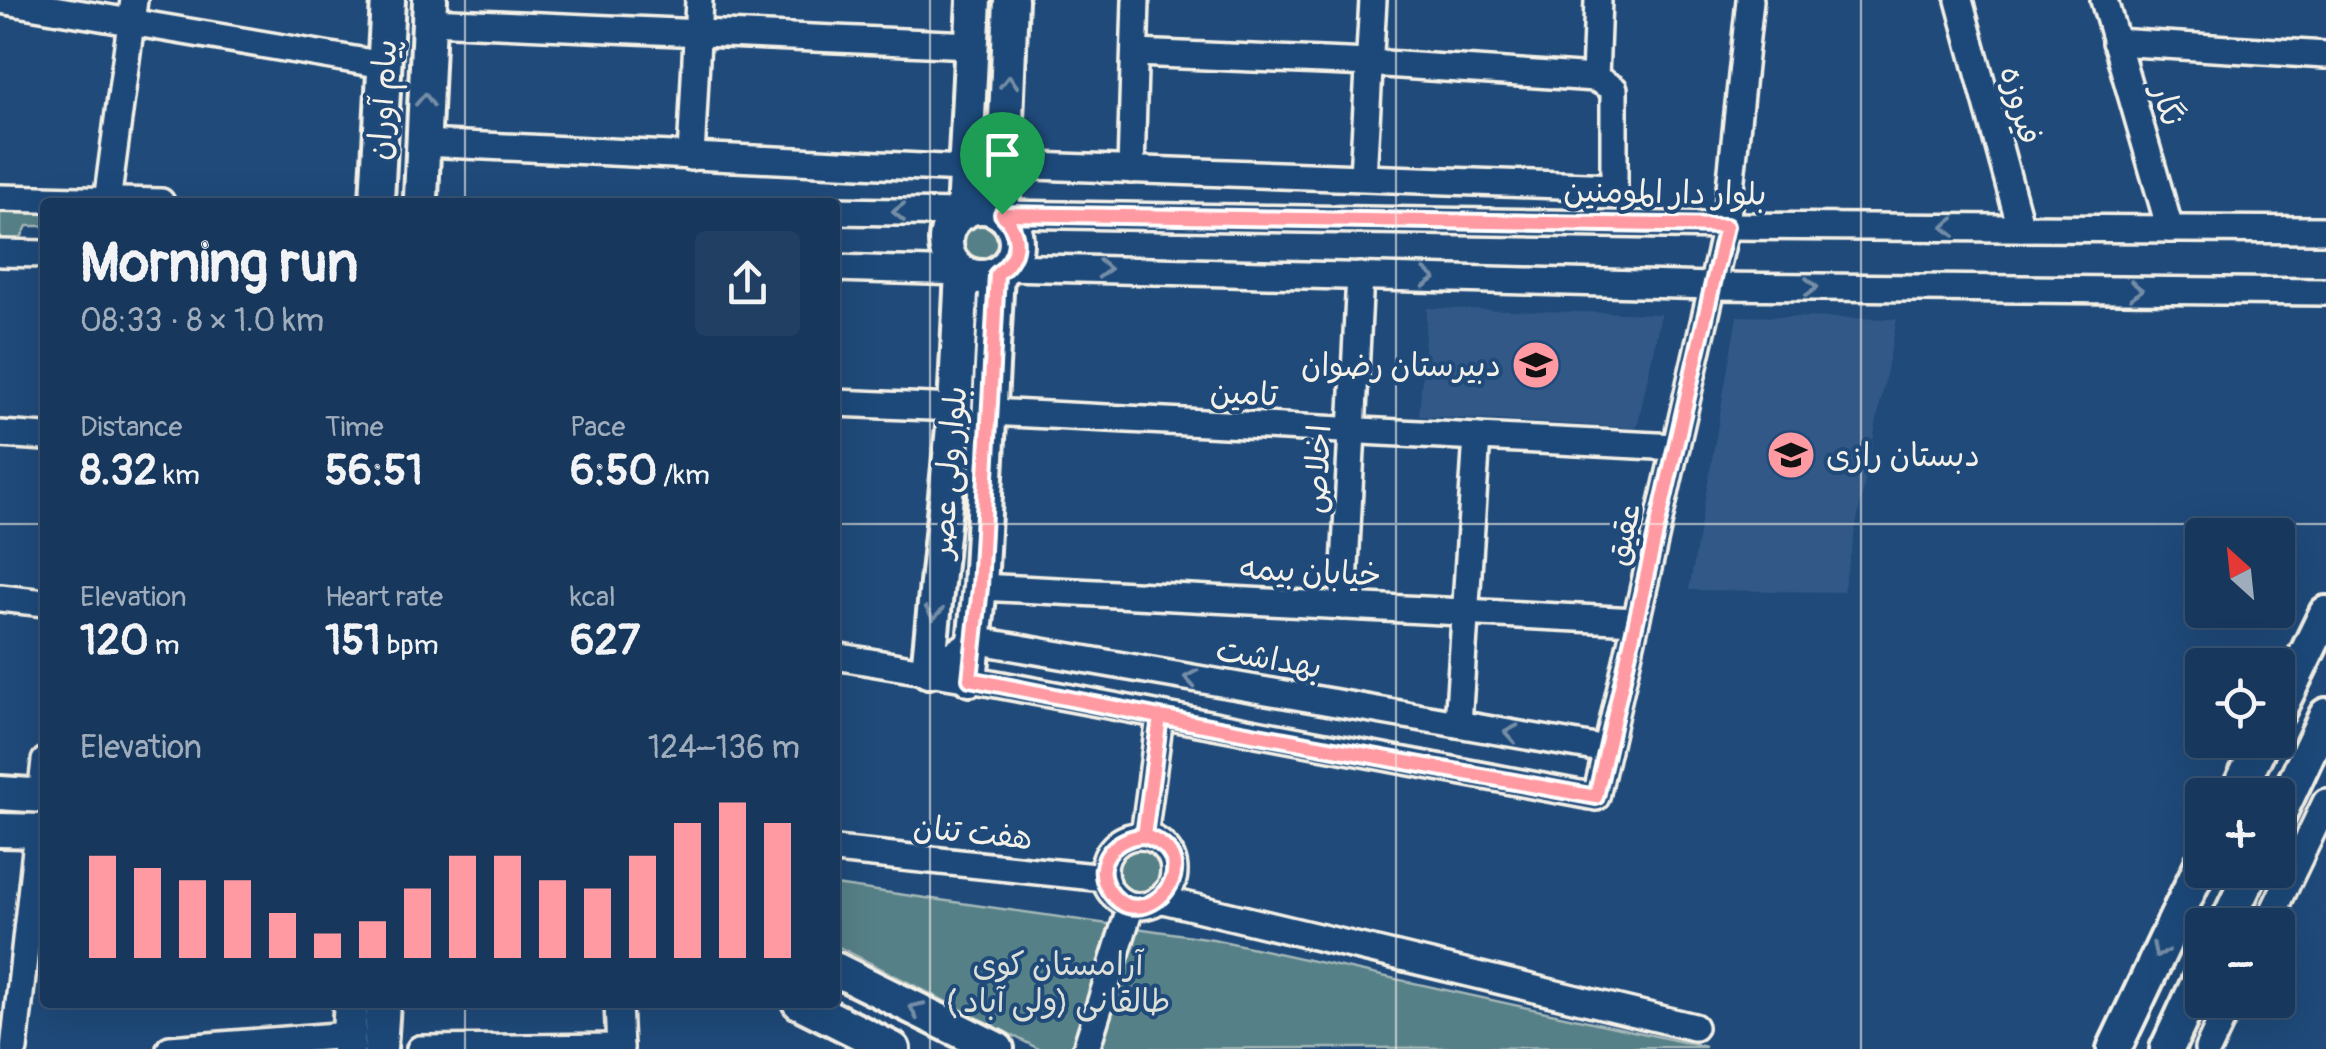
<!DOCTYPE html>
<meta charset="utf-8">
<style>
body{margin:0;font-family:Pangolin,"Playpen Sans Arabic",sans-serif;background:#203f62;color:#f1f3f6;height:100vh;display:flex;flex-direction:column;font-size:38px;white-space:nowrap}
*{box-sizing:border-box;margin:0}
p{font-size:32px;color:#9eacbb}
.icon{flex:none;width:55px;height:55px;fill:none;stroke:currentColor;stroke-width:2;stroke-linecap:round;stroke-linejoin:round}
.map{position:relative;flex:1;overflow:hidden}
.side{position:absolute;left:40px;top:198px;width:800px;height:810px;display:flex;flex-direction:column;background:#17385c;border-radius:10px;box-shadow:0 10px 40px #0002,0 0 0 2px #365272}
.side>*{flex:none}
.needle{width:65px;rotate:333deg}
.fabs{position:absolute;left:2185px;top:518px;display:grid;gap:20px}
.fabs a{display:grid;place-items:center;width:110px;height:110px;border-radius:10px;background:#17385c;box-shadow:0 10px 40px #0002,0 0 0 2px #365272;font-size:50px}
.pin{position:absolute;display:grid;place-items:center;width:85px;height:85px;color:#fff;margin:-102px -42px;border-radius:50% 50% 50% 0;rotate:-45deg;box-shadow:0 0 10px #0007}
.pin .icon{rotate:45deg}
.round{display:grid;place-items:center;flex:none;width:105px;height:105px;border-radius:10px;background:#203f62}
.head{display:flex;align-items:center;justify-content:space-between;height:170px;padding:0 40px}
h1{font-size:55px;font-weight:800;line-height:75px}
.stats{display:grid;grid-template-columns:repeat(3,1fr);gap:15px;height:170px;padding:10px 40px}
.stats div{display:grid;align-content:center}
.stats b{font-size:42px;font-weight:800}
.stats small{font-size:28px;font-weight:400}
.stats p{font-size:28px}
.chart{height:280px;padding:20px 40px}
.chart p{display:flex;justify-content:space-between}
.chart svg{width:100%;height:180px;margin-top:10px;stroke:#ff9aa2;stroke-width:6}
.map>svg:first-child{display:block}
.built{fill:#305887}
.green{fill:#568087;stroke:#a5b8b8;stroke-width:2.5}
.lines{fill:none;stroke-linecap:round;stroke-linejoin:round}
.minor-casing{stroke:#f4f1e8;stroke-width:32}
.major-casing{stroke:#f4f1e8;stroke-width:40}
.minor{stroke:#1f4a7a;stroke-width:25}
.major{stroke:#1f4a7a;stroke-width:32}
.oneway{stroke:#748da6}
.route-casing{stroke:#fff;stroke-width:20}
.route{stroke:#ff9aa2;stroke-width:12}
.grid{fill:none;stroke:#f4f1e8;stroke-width:2.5;stroke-opacity:0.55}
.labels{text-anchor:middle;stroke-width:8;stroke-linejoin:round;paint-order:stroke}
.street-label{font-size:32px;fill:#f4f1e8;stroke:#1f4a7a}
.poi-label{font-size:32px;fill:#f4f1e8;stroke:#1f4a7a;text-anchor:end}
.park-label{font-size:32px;fill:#dce0d9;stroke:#1f4a7a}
</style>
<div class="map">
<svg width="2326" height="1049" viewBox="0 0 2326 1049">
<rect width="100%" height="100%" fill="#1f4a7a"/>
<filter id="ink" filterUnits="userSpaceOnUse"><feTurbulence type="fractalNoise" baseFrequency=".01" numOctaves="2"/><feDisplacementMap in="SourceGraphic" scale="20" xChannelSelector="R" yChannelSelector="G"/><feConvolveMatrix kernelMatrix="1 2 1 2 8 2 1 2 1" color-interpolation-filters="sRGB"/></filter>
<g filter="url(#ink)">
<g class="built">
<polygon points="1427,308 1661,314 1637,428 1419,416"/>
<polygon points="1737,316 1897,319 1843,592 1689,590"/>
</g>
<g class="green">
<polygon points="0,212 45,214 45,226 27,226 19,242 0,241"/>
<circle cx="981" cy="242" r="27"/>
<circle cx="1138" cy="871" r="30"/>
<polygon points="835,885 1213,939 1706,1047 1039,1049 835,945"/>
</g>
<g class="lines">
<g class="minor-casing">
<g id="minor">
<polyline points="0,0 384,65"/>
<polyline points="1959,0 2021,228"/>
<polyline points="2104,0 2170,229"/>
<polyline points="429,21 972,45"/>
<polyline points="2115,42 2326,55"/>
<polyline points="1135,53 1370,63 1595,78"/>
<polyline points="423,143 964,169"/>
<polyline points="691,157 699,0"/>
<polyline points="1006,165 1614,187 1614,89 1595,78 1598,0"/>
<polyline points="1131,170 1136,0"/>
<polyline points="1363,176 1373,0"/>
<polyline points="0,198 161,202"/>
<polyline points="107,202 134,0"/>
<polyline points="835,211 963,213"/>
<polyline points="1002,214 1726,226 2326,230"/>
<polyline points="0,253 45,254"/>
<polyline points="1007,267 1713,286 2326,292"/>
<polyline points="835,268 962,272"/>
<polyline points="835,403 955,408"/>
<polyline points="989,412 1676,447"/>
<polyline points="0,434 45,437"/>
<polyline points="980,587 1636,621"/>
<polyline points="0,598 45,603"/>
<polyline points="1343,606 1360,276"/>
<polyline points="835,656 970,679 1596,797 1726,226 1750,0"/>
<polyline points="928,671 974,640 1607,750"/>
<polyline points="1458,724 1477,437"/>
<polyline points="41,796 45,761"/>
<circle cx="1139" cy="871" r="35"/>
<polyline points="1144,836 1160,717"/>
<polyline points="835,850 1104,878"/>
<polyline points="1159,899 1694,1027"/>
<polyline points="2267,925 2326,802"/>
<polyline points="618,1002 620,1049"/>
<polyline points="14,1049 38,831"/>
<polyline points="170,1049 349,1035"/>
<polyline points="420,1049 620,1047"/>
<polyline points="1086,1049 1131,905"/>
<polyline points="2208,1049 2231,1000"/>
</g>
</g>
<g class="major-casing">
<g id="major">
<polyline points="421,197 430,0"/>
<polyline points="377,200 388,0"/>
<circle cx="981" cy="242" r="35"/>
<polyline points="963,213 974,0"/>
<polyline points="1002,214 1011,0"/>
<polyline points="928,671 955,408 962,272"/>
<polyline points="970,679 980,587 997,274"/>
<polyline points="2278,712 2326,613"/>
<polyline points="0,793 45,796"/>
<polyline points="2236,795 2263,740"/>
<polyline points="2278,817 2326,715"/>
<polyline points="0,830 45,831"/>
<polyline points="2226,925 2252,870"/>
<polyline points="835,969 997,1049"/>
<polyline points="799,1002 893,1049"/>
<polyline points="348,1049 351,1002"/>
<polyline points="380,1049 383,1002"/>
<polyline points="2114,1049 2202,863"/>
<polyline points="2167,1049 2202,974"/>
</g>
</g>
<use href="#minor" class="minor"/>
<use href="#major" class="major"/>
</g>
<defs><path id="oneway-chevron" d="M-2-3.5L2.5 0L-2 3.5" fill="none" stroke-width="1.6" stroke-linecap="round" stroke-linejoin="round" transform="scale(2.5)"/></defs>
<g class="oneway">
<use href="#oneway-chevron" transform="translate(1009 82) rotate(-88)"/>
<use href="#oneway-chevron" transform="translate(425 100) rotate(-87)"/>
<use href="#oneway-chevron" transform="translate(899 212) rotate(-179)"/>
<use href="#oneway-chevron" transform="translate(1949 227) rotate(-180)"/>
<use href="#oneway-chevron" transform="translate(1104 269) rotate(2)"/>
<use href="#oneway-chevron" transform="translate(1429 278) rotate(2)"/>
<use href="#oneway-chevron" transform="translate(1811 287) rotate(1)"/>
<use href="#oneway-chevron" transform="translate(2136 290) rotate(1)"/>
<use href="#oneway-chevron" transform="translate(934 613) rotate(96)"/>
<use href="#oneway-chevron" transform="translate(1191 678) rotate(-170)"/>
<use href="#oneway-chevron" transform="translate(1511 733) rotate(-170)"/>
<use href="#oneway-chevron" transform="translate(2159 951) rotate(116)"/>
<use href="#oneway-chevron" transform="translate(916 1009) rotate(-154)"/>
</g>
</g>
<g class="lines" filter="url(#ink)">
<g class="route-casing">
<path id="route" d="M1002,214C1022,234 1020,257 997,274L980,587L970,679L1160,717L1144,836C1216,859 1141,943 1108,889C1091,861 1118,836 1144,836L1160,717L1596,797L1726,226L1002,214"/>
</g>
<use href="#route" class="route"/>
</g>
<path class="grid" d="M465,0V202M930,0V1049M1396,0V1049M1861,0V1049M0,524H45M835,524H2326M465,1002V1049"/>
<defs>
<g id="school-disc" transform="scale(2.5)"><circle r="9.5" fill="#ff9aa2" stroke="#1f4a7a"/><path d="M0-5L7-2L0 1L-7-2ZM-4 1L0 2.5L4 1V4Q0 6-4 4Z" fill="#111"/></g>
</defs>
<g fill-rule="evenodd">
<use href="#school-disc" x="1536" y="365"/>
<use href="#school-disc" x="1791" y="455"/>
</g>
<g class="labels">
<g class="street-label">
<text transform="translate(382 100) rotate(-87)" y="11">پیام آوران</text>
<text transform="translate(2021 105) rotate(75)" y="11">فیروزه</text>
<text transform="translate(2168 105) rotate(74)" y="11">نگار</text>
<text transform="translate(1665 192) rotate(1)" y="11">بلوار دار المومنین</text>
<text transform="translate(1244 393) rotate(3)" y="11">تامین</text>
<text transform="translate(1317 469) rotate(-87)" y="11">اخلاص</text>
<text transform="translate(948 472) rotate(-85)" y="11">بلوار ولی عصر</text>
<text transform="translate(1623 534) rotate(-77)" y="11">عقیق</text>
<text transform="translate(1310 571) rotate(3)" y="11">خیابان بیمه</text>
<text transform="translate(1269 658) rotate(10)" y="11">بهداشت</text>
<text transform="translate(973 832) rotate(6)" y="11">هفت تنان</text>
</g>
<g class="poi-label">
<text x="1501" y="376">دبیرستان رضوان</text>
<text x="1826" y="466" text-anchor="start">دبستان رازی</text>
</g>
<g class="park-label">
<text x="1058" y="975">آرامستان کوی<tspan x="1058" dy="37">طالقانی (ولی آباد )</tspan></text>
</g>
</g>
</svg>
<div class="fabs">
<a><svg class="needle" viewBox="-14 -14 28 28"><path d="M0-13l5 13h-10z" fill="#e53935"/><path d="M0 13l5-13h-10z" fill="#9eacbb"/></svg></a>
<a><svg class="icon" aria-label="locate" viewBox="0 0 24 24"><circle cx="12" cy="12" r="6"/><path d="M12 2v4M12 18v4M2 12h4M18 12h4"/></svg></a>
<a>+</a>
<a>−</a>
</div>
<div class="pin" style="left:1002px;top:214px;background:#1e9e55"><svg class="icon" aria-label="arrive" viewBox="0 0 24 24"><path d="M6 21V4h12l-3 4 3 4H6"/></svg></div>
<section class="side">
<div class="head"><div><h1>Morning run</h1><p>08:33 · 8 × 1.0 km</p></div><a class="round"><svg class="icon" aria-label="share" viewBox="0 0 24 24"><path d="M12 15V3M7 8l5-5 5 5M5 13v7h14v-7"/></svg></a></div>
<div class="stats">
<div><p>Distance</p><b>8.32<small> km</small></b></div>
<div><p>Time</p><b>56:51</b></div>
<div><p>Pace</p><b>6:50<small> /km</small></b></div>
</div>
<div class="stats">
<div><p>Elevation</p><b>120<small> m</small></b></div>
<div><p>Heart rate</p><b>151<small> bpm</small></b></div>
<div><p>kcal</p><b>627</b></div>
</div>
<div class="chart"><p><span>Elevation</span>124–136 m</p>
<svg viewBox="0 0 160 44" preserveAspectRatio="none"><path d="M5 44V19M15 44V22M25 44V25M35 44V25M45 44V33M55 44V38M65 44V35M75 44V27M85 44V19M95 44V19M105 44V25M115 44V27M125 44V19M135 44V11M145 44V6M155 44V11"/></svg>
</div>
</section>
</div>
